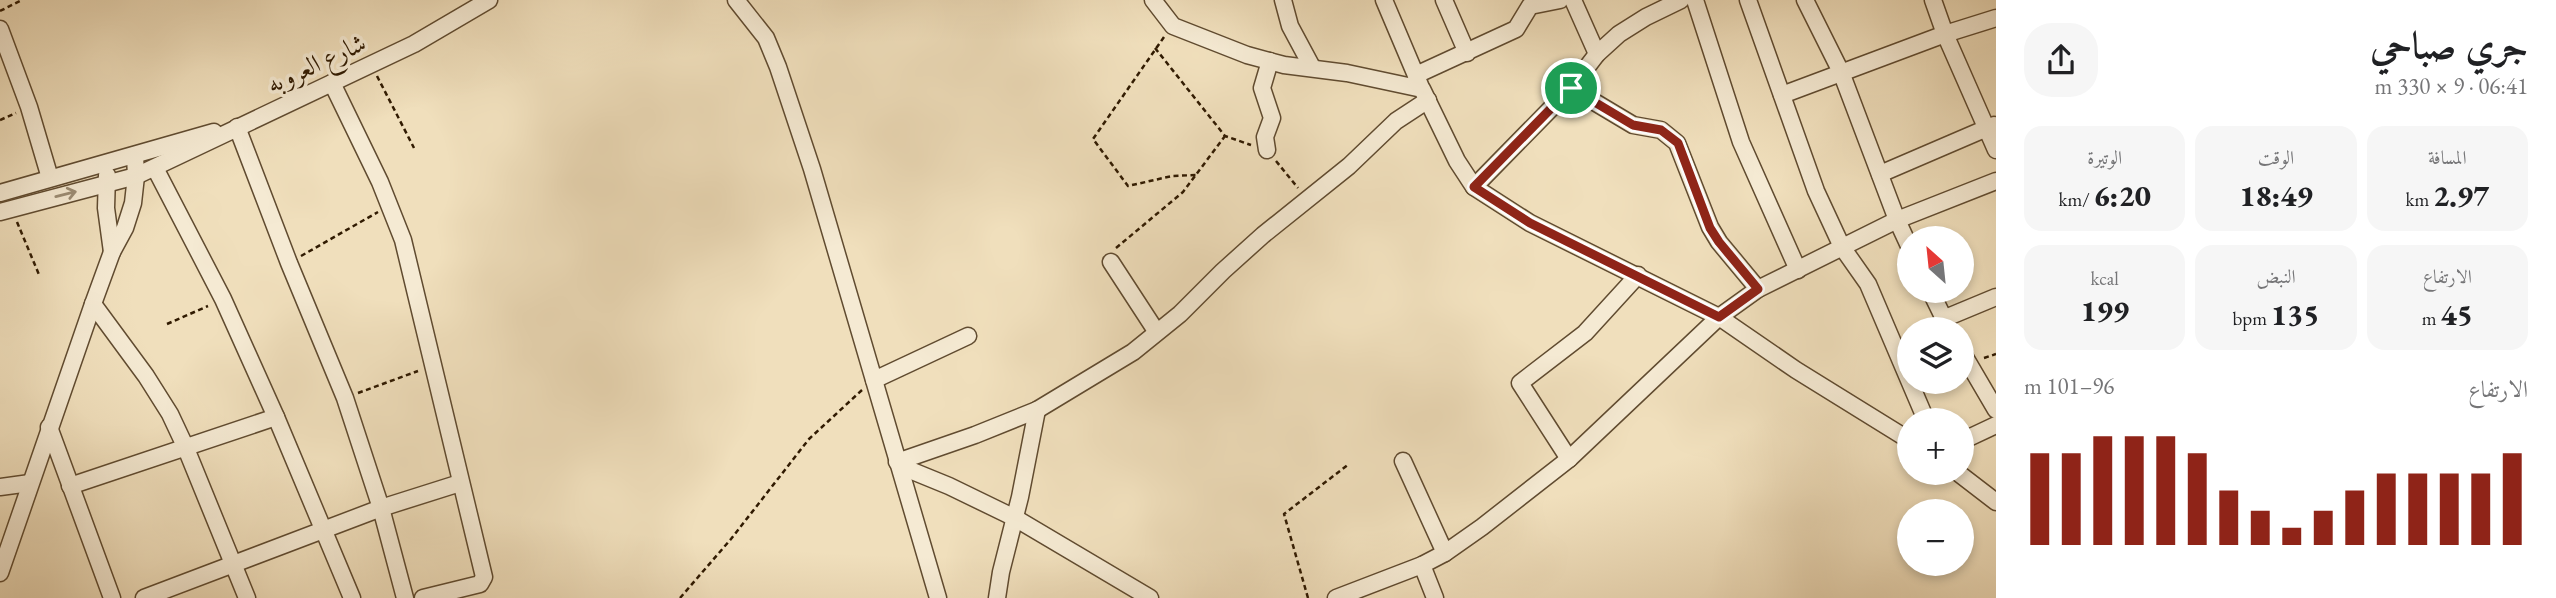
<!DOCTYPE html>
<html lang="ar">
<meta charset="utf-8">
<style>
body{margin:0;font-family:"EB Garamond",Amiri,serif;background:#f6f6f6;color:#202124;direction:rtl;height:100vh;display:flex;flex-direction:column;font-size:26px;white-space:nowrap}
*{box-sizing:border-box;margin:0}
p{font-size:23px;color:#757577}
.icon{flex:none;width:38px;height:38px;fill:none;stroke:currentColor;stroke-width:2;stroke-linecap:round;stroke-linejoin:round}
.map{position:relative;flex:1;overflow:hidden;direction:ltr}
.sheet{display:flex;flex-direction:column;background:#fff;width:560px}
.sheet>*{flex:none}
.needle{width:46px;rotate:333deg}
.buttons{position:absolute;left:1897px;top:226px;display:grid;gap:14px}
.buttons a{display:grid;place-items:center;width:77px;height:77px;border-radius:50%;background:#fff;box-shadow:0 4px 10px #0003;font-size:35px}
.pin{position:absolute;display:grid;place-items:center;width:60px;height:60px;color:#fff;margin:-30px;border:4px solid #fff;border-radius:50%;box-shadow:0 2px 7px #0007}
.round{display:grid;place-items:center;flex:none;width:74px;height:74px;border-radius:28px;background:#f6f6f6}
.headline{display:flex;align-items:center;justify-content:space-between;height:119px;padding:0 28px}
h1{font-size:38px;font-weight:800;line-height:52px}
.figures{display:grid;grid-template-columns:repeat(3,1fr);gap:10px;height:119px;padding:7px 28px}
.figures div{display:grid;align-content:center;border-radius:18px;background:#f6f6f6;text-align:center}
.figures b{font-size:30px;font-weight:800}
.figures small{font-size:19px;font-weight:400}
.figures p{font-size:19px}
.chart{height:196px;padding:14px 28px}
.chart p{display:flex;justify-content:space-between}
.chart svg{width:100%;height:126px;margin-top:7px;stroke:#8f2418;stroke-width:6}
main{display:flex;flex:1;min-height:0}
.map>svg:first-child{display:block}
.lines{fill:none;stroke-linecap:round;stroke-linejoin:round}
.street-casing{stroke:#604b30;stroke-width:19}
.path{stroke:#301a01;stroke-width:2.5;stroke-dasharray:5 3.5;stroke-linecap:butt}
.street{stroke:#f5ead3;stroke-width:16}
.oneway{stroke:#9c8c74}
.route-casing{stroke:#fff;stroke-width:14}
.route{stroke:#8f2418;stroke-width:9}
.labels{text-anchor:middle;stroke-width:7;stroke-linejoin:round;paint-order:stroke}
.street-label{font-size:26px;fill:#301a01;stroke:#f5ead3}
</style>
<main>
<section class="sheet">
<div class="headline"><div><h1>جري صباحي</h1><p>06:41 · 9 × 330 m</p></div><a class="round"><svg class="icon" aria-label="share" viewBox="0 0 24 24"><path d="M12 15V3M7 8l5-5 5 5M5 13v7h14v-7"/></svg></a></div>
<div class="figures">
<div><p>المسافة</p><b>2.97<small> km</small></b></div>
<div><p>الوقت</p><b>18:49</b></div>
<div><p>الوتيرة</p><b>6:20<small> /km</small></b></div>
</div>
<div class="figures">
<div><p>الارتفاع</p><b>45<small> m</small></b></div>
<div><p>النبض</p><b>135<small> bpm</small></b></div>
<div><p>kcal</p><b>199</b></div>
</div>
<div class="chart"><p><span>الارتفاع</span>96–101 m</p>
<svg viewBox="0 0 160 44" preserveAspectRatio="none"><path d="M5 44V12M15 44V12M25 44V6M35 44V6M45 44V6M55 44V12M65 44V25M75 44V32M85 44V38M95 44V32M105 44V25M115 44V19M125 44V19M135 44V19M145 44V19M155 44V12"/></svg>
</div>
</section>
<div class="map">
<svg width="1996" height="598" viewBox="0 0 1996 598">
<rect width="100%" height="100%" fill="#f0dfbc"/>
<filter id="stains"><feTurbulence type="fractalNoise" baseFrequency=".00286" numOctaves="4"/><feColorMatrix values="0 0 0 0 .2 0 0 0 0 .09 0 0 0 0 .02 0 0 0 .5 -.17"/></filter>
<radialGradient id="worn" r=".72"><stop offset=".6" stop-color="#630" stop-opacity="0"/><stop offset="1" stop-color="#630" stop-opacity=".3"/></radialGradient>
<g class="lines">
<g class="street-casing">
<g id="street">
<polyline points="736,0 766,38 778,67 812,169 938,598"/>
<polyline points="1153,0 1173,26 1247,55 1284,65 1347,73 1422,89 1457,161 1474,187 1530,223 1719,317 1796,370 1909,440"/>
<polyline points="1283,0 1290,26 1312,67"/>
<polyline points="1384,0 1420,85"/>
<polyline points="1444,0 1467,53"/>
<polyline points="1573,0 1597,54"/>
<polyline points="1695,0 1741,142 1798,270"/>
<polyline points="1748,0 1816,191 1842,247 1868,284 1926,420"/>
<polyline points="1805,0 1841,72 1897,220 1909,246"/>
<polyline points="1933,0 1945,34 1996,150"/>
<polyline points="0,29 29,107 50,178"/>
<polyline points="1416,75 1516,29 1530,6 1560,0"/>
<polyline points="332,83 380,182 403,240 484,577 480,584 423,598"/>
<polyline points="1571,88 1633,125 1661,130 1677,143 1710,227 1719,242 1758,289"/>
<polyline points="1782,95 1945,34 1996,18"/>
<polyline points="237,127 289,263 345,398 381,508 405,598"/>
<polyline points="1267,150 1265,137 1272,118 1262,88 1270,61"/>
<polyline points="155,168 223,299 276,417 352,598"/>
<polyline points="1880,174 1994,125"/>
<polyline points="107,175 106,208 112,252"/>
<polyline points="1474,187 1571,88 1597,54 1619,34 1646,17 1681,0"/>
<polyline points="0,193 214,132"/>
<polyline points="0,212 136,176 414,44 489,0"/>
<polyline points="1111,262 1156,331"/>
<polyline points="1930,290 1948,327"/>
<polyline points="93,304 146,376 170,414 185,446 247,598"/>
<polyline points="1943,319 1996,297"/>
<polyline points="1962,352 1996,410"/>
<polyline points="874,380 968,336"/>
<polyline points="49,427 112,598"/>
<polyline points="1962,441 1996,425"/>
<polyline points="1569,459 1520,383 1585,333 1638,275"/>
<polyline points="1403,461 1445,553"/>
<polyline points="897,462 975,435 1037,410 1133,352 1180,314 1223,271 1263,235 1349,166 1396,121 1428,100"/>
<polyline points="900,466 949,486 1015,518 1150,598"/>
<polyline points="1957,472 1996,502"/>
<polyline points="70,486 276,417"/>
<polyline points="0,487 30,483"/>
<polyline points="1422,565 1435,598"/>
<polyline points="0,573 93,304 112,252 125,228 133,203 136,176 135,156"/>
<polyline points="144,598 381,508 460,483"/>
<polyline points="997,598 1001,572 1020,497 1037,410"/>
<polyline points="1336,598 1422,565 1445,553 1482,527 1569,459 1719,317 1758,289 1897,220 1996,181"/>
</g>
</g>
<g class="path">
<polyline points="0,11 22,0"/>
<polyline points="1164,37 1093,139 1128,186 1172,176 1196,175"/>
<polyline points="1155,48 1225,136 1251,145"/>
<polyline points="377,76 414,148"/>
<polyline points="0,120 16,113"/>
<polyline points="1276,161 1298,188"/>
<polyline points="17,222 40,277"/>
<polyline points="1116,248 1183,192 1225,136"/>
<polyline points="301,256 378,212"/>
<polyline points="167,324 208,306"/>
<polyline points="1984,358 1996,354"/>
<polyline points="358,393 418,371"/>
<polyline points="680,598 731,539 809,439 862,390"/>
<polyline points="1308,598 1284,514 1349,464"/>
</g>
<use href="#street" class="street"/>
</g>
<defs><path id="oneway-shaft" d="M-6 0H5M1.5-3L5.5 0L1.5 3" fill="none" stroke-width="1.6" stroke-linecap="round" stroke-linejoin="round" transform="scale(1.75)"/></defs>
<use class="oneway" href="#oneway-shaft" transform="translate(66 194) rotate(-14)"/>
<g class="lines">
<g class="route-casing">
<polygon id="route" points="1571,88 1633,125 1661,130 1678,143 1710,228 1719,242 1758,289 1719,317 1530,223 1474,187"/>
</g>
<use href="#route" class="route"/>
</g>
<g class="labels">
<g class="street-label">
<text transform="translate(316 63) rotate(-25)" y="9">شارع العروبه</text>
</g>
</g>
<rect width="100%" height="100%" filter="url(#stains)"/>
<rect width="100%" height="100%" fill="url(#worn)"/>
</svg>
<div class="buttons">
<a><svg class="needle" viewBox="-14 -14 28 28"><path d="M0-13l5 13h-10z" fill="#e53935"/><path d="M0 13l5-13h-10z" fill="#757577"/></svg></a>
<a><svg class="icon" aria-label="layers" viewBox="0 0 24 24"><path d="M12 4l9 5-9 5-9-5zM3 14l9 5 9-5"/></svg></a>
<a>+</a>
<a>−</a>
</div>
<div class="pin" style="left:1571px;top:88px;background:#1e9e55"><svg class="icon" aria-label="arrive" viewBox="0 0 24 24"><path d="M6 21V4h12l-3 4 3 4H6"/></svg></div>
</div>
</main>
